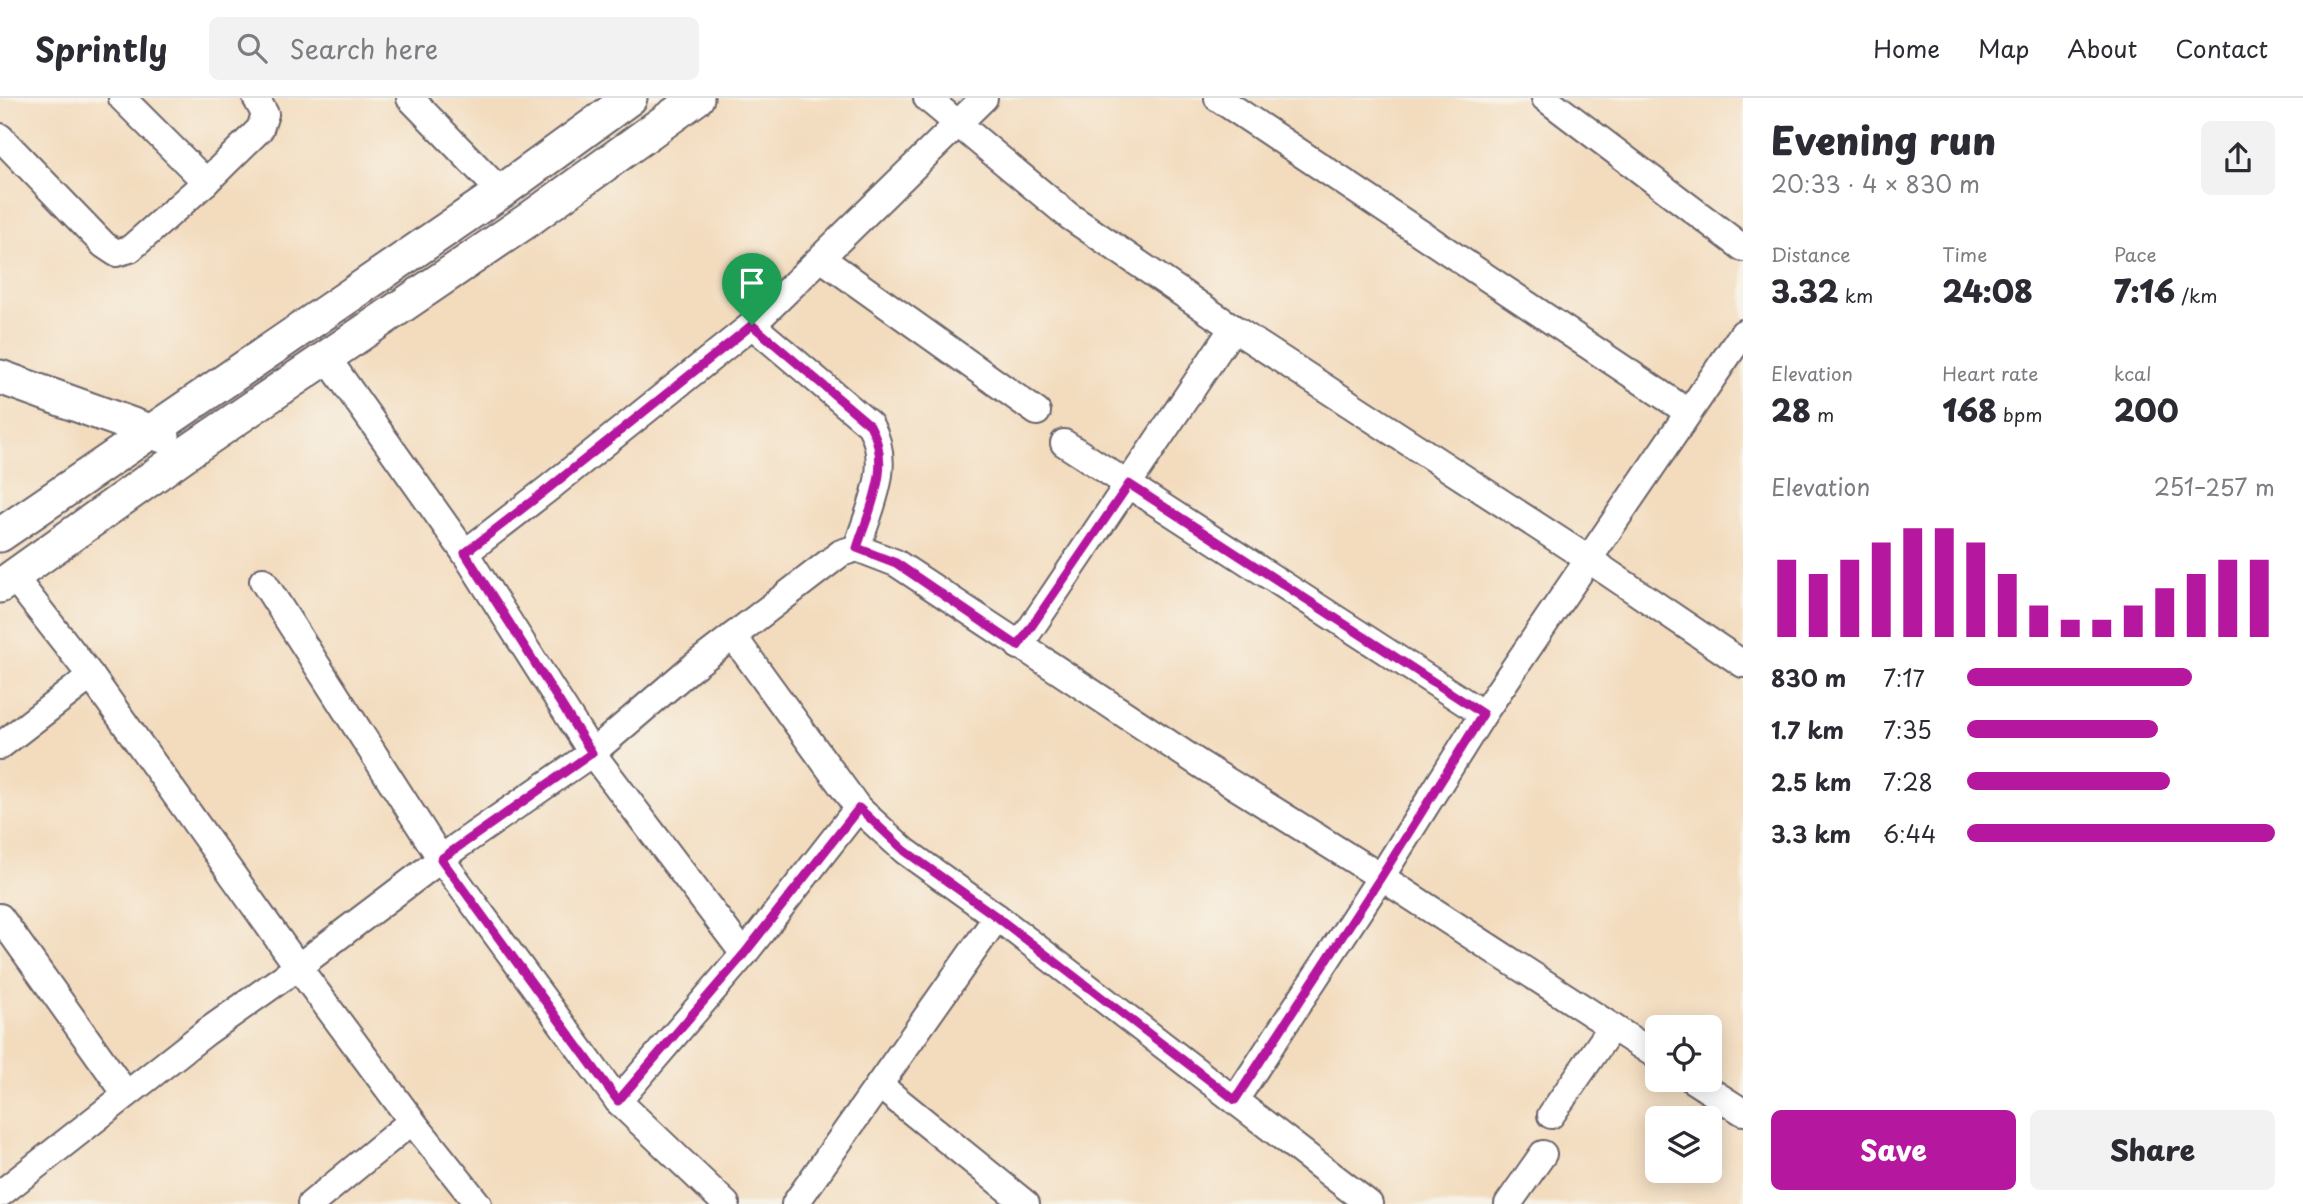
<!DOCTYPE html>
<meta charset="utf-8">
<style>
body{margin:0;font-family:"Playpen Sans",sans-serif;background:#f2f2f3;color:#2b2b33;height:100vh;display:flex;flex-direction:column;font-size:26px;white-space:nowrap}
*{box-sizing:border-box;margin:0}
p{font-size:23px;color:#7c7c81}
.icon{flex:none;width:38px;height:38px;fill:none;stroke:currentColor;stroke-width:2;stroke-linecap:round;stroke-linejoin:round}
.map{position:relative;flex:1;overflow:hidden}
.drawer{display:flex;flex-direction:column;background:#fff;width:560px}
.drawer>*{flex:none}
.controls{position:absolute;left:1645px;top:917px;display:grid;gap:14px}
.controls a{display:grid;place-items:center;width:77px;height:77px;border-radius:10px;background:#fff;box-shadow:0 4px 18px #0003;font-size:35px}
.pin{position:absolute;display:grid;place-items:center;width:60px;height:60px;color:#fff;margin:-72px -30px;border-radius:50% 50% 50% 0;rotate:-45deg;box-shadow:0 0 7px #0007}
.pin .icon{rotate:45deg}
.round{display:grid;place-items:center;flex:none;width:74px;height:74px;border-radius:10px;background:#f2f2f3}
.head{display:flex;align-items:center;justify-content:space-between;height:119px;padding:0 28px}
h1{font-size:38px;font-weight:800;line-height:52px}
.stats{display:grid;grid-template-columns:repeat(3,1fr);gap:10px;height:119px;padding:7px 28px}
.stats div{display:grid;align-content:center}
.stats b{font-size:30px;font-weight:800}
.stats small{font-size:19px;font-weight:400}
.stats p{font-size:19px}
.chart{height:196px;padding:14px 28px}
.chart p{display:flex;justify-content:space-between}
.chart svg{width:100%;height:126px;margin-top:7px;stroke:#b5179e;stroke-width:6}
.primary-button{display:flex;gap:14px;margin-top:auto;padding:14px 28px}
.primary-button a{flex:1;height:80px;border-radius:10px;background:#b5179e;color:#fff;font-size:28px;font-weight:800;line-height:80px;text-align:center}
.primary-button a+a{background:#f2f2f3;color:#2b2b33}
ul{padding:0 28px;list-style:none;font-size:23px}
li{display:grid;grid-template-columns:112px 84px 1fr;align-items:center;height:52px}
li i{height:18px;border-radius:9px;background:#b5179e}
header{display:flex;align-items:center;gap:42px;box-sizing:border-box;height:98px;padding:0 35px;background:#fff;border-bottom:2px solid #e1e1e2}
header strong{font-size:33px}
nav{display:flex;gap:38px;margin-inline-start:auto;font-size:24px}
.search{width:490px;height:63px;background:#f2f2f3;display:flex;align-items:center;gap:18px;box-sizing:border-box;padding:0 24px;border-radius:10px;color:#7c7c81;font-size:26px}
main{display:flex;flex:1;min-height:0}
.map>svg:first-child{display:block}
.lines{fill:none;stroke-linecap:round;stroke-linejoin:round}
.minor-casing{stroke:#6b6369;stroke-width:30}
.tertiary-casing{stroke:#6b6369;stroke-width:37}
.minor{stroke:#fff;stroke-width:26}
.tertiary{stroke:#fff;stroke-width:33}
.route-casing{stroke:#fff;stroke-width:14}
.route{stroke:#b5179e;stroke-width:9}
</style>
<header>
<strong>Sprintly</strong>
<div class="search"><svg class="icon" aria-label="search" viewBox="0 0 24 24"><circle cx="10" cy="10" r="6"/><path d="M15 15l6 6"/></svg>Search here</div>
<nav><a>Home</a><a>Map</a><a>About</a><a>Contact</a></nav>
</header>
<main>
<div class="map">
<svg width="1743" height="1106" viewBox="0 0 1743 1106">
<rect width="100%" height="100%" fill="#f7f3e8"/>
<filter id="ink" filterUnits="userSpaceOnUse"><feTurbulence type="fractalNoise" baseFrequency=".0143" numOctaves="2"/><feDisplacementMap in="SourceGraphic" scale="14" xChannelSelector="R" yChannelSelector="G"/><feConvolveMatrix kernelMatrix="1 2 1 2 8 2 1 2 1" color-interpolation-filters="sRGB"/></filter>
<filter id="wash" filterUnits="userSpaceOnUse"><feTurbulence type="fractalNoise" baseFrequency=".00686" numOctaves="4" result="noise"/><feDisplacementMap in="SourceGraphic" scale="28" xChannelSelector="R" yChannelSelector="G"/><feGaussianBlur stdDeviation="1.57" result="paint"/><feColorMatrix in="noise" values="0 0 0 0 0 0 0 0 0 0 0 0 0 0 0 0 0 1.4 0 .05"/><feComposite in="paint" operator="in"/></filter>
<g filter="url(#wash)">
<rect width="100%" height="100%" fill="#f3dcbe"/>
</g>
<g filter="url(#ink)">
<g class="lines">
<g class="minor-casing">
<g id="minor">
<polyline points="122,0 206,84 260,31 265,16 256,0"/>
<polyline points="410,0 501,94"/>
<polyline points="927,0 1069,118 1233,230 1588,461 1743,566"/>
<polyline points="1218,0 1688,314"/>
<polyline points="1545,0 1743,150"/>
<polyline points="0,39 104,147 116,155 130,151 206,84"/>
<polyline points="821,160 1037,314"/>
<path d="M752,227L870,327C893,368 870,408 857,450"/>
<polyline points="327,260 465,455 592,655 744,856"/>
<polyline points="1064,345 1483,616"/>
<polyline points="465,455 549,390 752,227 984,0"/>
<polyline points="13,478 91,578 298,869 412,1023 478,1106"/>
<polyline points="263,483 441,761 618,1003 726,1106"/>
<polyline points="733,538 858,710 905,753 997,819 1369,1106"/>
<polyline points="1019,548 1233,230"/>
<polyline points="0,648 91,578"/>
<polyline points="0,819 126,996"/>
<polyline points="1693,982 1743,1014"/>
<polyline points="879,987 1026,1106"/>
<polyline points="1235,1002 1381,779 1483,616 1743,235"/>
<polyline points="618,1003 744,856 858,710"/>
<polyline points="1551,1017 1612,929"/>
<polyline points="0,1096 205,935 298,869 458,748 592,655 690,571 841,455 857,450 896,465 1200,666 1381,779 1657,958"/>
<polyline points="311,1106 412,1023"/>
<polyline points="795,1106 997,819"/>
<polyline points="1508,1106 1543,1056"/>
</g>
</g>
<g class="tertiary-casing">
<g id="tertiary">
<polyline points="0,279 163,338"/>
<polyline points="0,437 501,94 630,0"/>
<polyline points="0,488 195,349 528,122 697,0"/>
</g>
</g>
<use href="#minor" class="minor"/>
<use href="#tertiary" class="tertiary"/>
</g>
</g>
<g class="lines" filter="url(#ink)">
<g class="route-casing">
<path id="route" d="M752,227L870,327C893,368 870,409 857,450L896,465L1018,548L1129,386L1483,616L1381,779L1235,1002L997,819L905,753L859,710L744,856L618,1003L441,761L592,655L465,455L549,390Z"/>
</g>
<use href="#route" class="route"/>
</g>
</svg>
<div class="controls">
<a><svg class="icon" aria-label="locate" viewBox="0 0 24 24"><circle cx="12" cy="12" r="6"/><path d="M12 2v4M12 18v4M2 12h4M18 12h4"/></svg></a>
<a><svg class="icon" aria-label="layers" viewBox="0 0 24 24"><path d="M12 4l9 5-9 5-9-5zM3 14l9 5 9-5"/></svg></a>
</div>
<div class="pin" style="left:752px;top:227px;background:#1e9e55"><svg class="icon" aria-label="arrive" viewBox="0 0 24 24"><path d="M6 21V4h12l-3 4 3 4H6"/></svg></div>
</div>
<section class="drawer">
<div class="head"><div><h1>Evening run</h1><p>20:33 · 4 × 830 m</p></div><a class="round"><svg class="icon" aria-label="share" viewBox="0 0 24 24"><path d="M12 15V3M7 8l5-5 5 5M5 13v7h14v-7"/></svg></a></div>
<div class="stats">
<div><p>Distance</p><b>3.32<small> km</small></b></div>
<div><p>Time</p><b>24:08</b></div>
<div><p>Pace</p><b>7:16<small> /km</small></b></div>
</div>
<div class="stats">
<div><p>Elevation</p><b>28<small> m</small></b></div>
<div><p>Heart rate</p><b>168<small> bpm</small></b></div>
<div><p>kcal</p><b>200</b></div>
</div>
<div class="chart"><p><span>Elevation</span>251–257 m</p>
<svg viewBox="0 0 160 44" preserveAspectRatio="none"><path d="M5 44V17M15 44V22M25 44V17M35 44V11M45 44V6M55 44V6M65 44V11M75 44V22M85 44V33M95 44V38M105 44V38M115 44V33M125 44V27M135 44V22M145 44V17M155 44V17"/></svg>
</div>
<ul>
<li><b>830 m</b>7:17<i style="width:73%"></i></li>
<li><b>1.7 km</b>7:35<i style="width:62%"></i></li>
<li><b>2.5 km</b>7:28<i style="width:66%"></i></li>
<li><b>3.3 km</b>6:44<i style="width:100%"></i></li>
</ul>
<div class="primary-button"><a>Save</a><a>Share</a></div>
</section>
</main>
